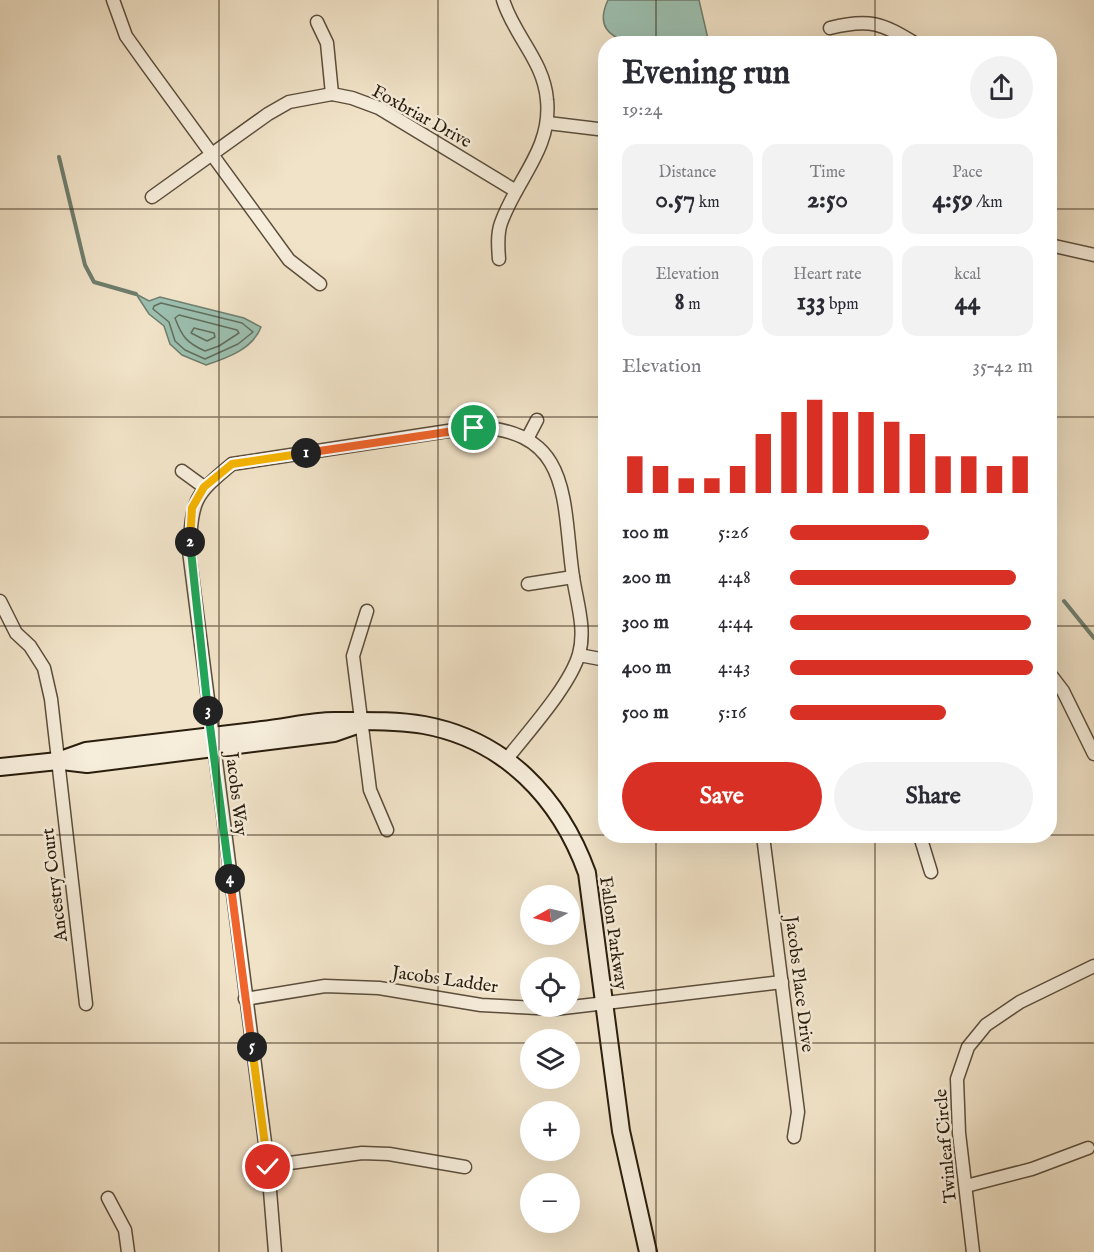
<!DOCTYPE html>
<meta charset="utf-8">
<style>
body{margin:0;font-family:"IM FELL English",serif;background:#f2f2f3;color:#2b2b33;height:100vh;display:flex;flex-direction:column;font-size:22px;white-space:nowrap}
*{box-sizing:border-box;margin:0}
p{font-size:20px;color:#7c7c81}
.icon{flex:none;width:33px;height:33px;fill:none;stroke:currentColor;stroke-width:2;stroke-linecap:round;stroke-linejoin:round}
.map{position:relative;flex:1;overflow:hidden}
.side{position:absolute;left:598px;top:36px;width:459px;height:807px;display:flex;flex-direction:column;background:#fff;border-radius:24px;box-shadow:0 6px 24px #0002}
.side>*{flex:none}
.needle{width:39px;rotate:262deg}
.tools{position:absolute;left:520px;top:885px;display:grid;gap:12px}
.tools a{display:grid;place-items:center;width:60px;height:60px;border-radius:50%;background:#fff;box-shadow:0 6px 24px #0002;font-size:30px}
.pin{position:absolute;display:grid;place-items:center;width:51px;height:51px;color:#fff;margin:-26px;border:3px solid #fff;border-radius:50%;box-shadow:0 2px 6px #0007}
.km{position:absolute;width:30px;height:30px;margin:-15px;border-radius:50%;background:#222;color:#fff;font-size:16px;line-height:30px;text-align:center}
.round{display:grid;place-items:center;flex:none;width:63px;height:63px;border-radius:32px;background:#f2f2f3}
.overview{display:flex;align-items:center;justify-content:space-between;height:102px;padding:0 24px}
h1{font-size:33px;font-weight:800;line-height:45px}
.figures{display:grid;grid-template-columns:repeat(3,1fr);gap:9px;height:102px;padding:6px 24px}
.figures div{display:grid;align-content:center;border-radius:15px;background:#f2f2f3;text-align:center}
.figures b{font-size:26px;font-weight:800}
.figures small{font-size:16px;font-weight:400}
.figures p{font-size:16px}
.chart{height:168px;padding:12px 24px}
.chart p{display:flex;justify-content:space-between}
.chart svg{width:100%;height:108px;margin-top:6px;stroke:#d93025;stroke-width:6}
.cta{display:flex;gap:12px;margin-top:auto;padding:12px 24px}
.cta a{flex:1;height:69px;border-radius:36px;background:#d93025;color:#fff;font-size:24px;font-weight:800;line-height:69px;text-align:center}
.cta a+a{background:#f2f2f3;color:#2b2b33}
ul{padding:0 24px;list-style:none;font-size:20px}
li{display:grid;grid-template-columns:96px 72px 1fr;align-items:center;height:45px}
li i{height:15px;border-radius:8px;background:#d93025}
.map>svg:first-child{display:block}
.water{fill:#9cbfaf;stroke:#6e7e6e;stroke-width:1.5}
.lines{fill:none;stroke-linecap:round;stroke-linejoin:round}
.shore{stroke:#626e5e;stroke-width:1.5}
.stream{stroke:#6e7e6e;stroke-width:4}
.street-casing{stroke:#5b4e3c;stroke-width:15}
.secondary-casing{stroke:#291d0d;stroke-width:20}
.street{stroke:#f6eddb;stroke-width:12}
.secondary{stroke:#f6eddb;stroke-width:16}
.split-1-casing{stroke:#fff;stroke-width:12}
.split-2-casing{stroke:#fff;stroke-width:12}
.split-3-casing{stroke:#fff;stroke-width:12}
.split-4-casing{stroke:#fff;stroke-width:12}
.split-5-casing{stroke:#fff;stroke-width:12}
.split-6-casing{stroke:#fff;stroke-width:12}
.split-1{stroke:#f0652b;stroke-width:8}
.split-2{stroke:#f5b400;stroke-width:8}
.split-3{stroke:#22a559;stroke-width:8}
.split-4{stroke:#22a559;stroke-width:8}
.split-5{stroke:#f0652b;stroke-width:8}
.split-6{stroke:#f5b400;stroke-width:8}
.grid{fill:none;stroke:#291d0d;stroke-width:1.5;stroke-opacity:0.55}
.labels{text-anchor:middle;stroke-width:5;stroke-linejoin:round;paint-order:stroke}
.street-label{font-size:18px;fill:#291d0d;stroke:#f6eddb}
</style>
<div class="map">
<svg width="1094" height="1252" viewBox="0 0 1094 1252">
<rect width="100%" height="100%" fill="#f1e3c8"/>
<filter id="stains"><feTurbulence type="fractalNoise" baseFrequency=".00333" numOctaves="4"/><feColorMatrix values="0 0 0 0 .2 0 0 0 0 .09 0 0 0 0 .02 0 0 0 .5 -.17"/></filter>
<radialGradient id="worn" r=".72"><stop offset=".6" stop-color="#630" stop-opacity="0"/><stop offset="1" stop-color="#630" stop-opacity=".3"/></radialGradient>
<g class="water">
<path d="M608,0H699L709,43C678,44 581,57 608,0Z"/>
<path d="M136,294L149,301L160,297L244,318L261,327C253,349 227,358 206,365L182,355L170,344L164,326L149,314Z"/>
</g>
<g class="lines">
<g class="shore">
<polygon points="161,303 242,323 253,332 238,344 205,359 185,350 175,341 169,322 153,309 154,306"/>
<path d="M179,315L237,330L239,333L219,346L205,351C187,343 182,337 175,318Z"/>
<polygon points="194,328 214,333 215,337 207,341 191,333"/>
</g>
<g class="stream">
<polyline points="59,157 85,265 94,282 136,294"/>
<polyline points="1064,601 1094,638"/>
</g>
<g class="street-casing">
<g id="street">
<polyline points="113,0 126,36 146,64 289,260 320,284"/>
<polyline points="317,22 327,43 332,94"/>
<path d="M830,28C869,18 882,23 916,44"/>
<polyline points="548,123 606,130"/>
<polyline points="152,197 268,114 289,102 332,94 352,98 379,108 516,191"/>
<polyline points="1050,245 1094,255"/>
<path d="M499,259C498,247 497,234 501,223C516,180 552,149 547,100C544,61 514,36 503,0"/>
<polyline points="527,439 537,420"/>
<polyline points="182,471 204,487"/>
<polyline points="528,584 573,577"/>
<polyline points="0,601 16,633 30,646 44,668 51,699 86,1004"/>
<polyline points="367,611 353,656 370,790 387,830"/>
<polyline points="579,655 606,660"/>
<polyline points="1050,674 1063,691 1094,754"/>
<polyline points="763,836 798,1112 794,1137"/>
<polyline points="920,836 931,872"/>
<polyline points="245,999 325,986 379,988 481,1005 555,1009 782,982"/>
<polyline points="268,1166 362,1153 389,1154 465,1167"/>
<polyline points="966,1186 1032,1169 1088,1148"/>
<polyline points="108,1198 125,1230 128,1252"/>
<path d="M275,1252L268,1166L189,551C193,500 192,497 232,464L474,427C574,430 562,503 573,577C577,603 586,629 579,654C570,686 527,733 506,760"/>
<polyline points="973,1252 959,1133 957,1079 968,1047 986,1025 1020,1002 1094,966"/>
</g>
</g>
<g class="secondary-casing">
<g id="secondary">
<polyline points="62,761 87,764 334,733 357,725"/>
<path d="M0,767L58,761L86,751C144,744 203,737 262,730C285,728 310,721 334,721C363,721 395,720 424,725C505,740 560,798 587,873L621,1131L648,1252"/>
</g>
</g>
<use href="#street" class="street"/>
<use href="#secondary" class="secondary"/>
</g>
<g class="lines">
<g class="split-1-casing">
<polyline id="split-1" points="306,453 474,428"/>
</g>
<g class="split-2-casing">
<polyline id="split-2" points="190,542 192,508 204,487 232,464 306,453"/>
</g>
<g class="split-3-casing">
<polyline id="split-3" points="190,542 208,711"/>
</g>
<g class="split-4-casing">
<polyline id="split-4" points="208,711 230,879"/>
</g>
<g class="split-5-casing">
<polyline id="split-5" points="230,879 252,1047"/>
</g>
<g class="split-6-casing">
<polyline id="split-6" points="252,1047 268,1167"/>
</g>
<use href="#split-1" class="split-1"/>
<use href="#split-2" class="split-2"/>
<use href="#split-3" class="split-3"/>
<use href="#split-4" class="split-4"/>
<use href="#split-5" class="split-5"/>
<use href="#split-6" class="split-6"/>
</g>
<path class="grid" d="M219,0V1252M438,0V1252M656,0V44M875,0V44M0,209H606M1050,209H1094M0,417H606M1050,417H1094M0,626H606M1050,626H1094M0,835H606M1050,835H1094M656,836V1252M875,836V1252M0,1043H531M570,1043H1094"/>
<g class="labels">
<g class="street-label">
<text transform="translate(422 116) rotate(29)" y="6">Foxbriar Drive</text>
<text transform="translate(237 794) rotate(83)" y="6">Jacobs Way</text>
<text transform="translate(54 885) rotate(-97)" y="6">Ancestry Court</text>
<text transform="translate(614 933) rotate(82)" y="6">Fallon Parkway</text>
<text transform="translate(445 979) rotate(8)" y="6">Jacobs Ladder</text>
<text transform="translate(800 984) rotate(83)" y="6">Jacobs Place Drive</text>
<text transform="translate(945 1146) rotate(-95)" y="6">Twinleaf Circle</text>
</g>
</g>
<rect width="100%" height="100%" filter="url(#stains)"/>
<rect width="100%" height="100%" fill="url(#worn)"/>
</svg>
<div class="tools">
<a><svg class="needle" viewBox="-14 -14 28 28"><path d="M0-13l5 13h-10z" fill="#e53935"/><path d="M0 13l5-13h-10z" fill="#7c7c81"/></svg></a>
<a><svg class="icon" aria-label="locate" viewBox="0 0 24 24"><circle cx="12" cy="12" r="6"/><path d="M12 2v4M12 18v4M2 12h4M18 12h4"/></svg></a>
<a><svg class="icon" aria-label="layers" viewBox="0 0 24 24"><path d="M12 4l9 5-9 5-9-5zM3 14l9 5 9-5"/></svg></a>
<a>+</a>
<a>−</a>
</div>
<div class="pin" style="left:474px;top:428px;background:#1e9e55"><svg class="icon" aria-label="arrive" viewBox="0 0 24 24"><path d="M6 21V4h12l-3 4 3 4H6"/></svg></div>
<div class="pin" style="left:268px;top:1167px;background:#d93025"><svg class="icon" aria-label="check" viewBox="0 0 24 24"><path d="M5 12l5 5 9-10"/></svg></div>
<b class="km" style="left:306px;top:453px">1</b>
<b class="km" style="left:190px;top:542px">2</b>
<b class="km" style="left:208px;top:711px">3</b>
<b class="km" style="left:230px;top:879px">4</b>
<b class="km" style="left:252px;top:1047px">5</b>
<section class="side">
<div class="overview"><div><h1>Evening run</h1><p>19:24</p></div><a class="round"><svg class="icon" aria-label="share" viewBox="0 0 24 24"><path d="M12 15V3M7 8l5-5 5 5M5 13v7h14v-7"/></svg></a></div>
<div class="figures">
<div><p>Distance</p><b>0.57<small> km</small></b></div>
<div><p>Time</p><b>2:50</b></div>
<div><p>Pace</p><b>4:59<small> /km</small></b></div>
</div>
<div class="figures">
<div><p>Elevation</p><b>8<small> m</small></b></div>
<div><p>Heart rate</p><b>133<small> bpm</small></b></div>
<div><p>kcal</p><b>44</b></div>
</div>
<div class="chart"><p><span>Elevation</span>35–42 m</p>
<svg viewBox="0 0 160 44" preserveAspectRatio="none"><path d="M5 44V29M15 44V33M25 44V38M35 44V38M45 44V33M55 44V20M65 44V11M75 44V6M85 44V11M95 44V11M105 44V15M115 44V20M125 44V29M135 44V29M145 44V33M155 44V29"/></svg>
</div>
<ul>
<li><b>100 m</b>5:26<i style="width:57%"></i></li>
<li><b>200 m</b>4:48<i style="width:93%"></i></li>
<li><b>300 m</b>4:44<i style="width:99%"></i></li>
<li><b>400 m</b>4:43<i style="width:100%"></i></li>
<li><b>500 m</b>5:16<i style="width:64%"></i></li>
</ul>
<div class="cta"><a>Save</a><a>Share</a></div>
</section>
</div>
